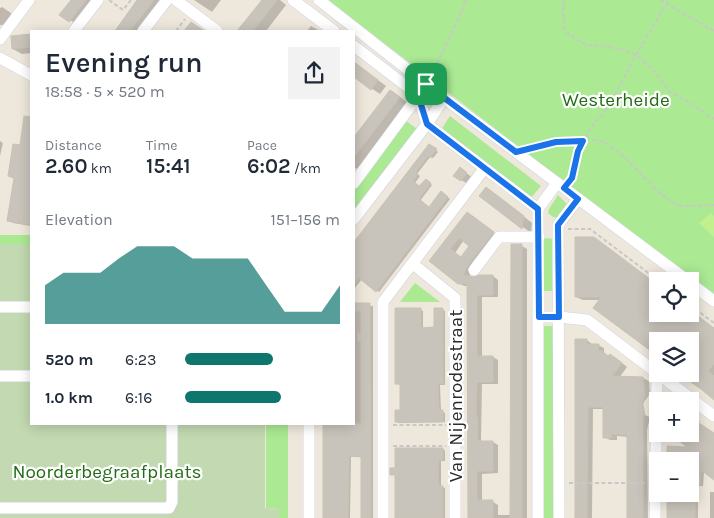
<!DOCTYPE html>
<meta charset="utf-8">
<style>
body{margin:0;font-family:Karla,sans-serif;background:#f2f2f3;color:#1f2937;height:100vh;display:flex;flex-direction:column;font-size:19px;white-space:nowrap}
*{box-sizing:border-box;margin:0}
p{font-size:16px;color:#747a83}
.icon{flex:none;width:28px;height:28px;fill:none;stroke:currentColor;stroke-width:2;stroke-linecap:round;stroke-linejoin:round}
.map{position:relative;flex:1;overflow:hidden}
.drawer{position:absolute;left:30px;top:30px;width:325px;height:395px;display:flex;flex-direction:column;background:#fff;border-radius:0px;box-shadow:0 2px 12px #0003}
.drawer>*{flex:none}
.fabs{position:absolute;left:649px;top:272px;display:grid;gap:10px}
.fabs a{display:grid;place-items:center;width:50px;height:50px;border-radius:0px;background:#fff;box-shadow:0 2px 12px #0003;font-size:25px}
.pin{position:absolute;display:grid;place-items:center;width:42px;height:42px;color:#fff;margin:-21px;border-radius:10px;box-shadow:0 2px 8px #0006}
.round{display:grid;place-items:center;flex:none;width:52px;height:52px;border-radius:0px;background:#f2f2f3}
.summary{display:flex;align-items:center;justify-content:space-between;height:85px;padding:0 15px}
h1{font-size:28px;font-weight:600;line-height:38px}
.stats{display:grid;grid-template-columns:repeat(3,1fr);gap:8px;height:85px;padding:5px 15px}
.stats div{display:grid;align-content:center}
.stats b{font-size:21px;font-weight:600}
.stats small{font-size:14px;font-weight:400}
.stats p{font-size:14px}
.chart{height:140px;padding:10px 15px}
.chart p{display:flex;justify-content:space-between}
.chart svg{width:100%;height:90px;margin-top:5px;fill:#0f766e;opacity:.7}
ul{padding:0 15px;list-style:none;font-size:16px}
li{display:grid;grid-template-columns:80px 60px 1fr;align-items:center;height:38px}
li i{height:12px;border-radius:6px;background:#0f766e}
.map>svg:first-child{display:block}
.green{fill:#abe993}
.cemetery{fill:#c2d9b1}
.pitch{fill:#c1f18e}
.shadow{fill:#0003;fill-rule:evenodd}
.building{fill:#c9c4bb;stroke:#c9c3b5;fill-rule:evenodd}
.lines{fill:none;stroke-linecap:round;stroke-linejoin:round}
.minor-casing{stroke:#d0d3e4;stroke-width:12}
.path{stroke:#c8c8c8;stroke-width:2;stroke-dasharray:4 2.5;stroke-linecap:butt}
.minor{stroke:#fff;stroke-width:11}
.route-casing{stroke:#fff;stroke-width:10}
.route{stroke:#1a73e8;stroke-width:6}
.labels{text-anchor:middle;stroke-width:4.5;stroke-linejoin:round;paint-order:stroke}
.park-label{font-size:19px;fill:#226d14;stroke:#fff}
.street-label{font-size:19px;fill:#2a2a2a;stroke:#fff}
</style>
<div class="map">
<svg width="714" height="518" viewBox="0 0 714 518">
<rect width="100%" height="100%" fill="#eee7db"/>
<g class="green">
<polygon points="328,0 714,0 714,297"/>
<polygon points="450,116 541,186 530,199 441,130"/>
<polygon points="405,120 417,129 354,212 354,188"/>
<polygon points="558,195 567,204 557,218 553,217 548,213 549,209"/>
<rect x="0" y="235" width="31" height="14"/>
<polygon points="544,238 554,239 554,291 544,291"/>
<polygon points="415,283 440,302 400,302"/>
<polygon points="545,326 554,326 554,518 542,518 542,328"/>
<polygon points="266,424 288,424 288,518 279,518 279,509 266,508"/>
</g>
<polygon class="cemetery" points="0,244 31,245 31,424 265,424 265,508 279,509 279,518 0,518"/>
<polygon class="pitch" points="711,213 714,216 714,237 699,223"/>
<g class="shadow">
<polygon points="71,0 99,0 79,26 61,14"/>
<polygon points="139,0 163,0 143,31 115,31"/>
<polygon points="194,0 221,0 212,12"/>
<polygon points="263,0 280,0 286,5 266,31 239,31"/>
<polygon points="2,7 11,13 13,24 0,25 0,8"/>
<polygon points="311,26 320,31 321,31 307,31"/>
<polygon points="31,36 31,53 22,54 13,49 12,38"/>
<polygon points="354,62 386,86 380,94 354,77"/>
<polygon points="400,97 408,103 357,169 354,167 354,139 383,102"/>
<polygon points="25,117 31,118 31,226 13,223 9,220 15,179 9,176 21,146"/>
<polygon points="0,141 3,143 0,156"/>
<polygon points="430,145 438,152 433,158 430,157 417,174 420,176 415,183 420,187 426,181 432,185 420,201 430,208 444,194 450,199 379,292 362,279 354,289 354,244"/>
<polygon points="460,169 475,179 470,185 461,180"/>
<polygon points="495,194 532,223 531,233 481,196"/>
<path d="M473,216L498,236L473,268L469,278L493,276L498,280V297H482V357H493L498,360V384H482L481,442H493L498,445V473L482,474V502H493L498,505V515H511L512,246H522L527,249V518H469L468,286H464L459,283L431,261ZM464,240L471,245L462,258L455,253Z"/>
<polygon points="577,238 658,314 690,314 690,310 714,329 714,397 680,374 690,374 690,341 658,341 658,356 595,308 601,300 583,300 576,297"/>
<polygon points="354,302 356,304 373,306 373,518 363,518 362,457 351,457 350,518 324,518 324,424 354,424"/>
<polygon points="420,309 423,311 423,329 435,329 443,310 445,311 445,385 440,385 441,411 445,413 445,422 399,423 396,421 401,411 401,385 396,384"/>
<polygon points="576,340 587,340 593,345 598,345 604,348 604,354 616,358 627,367 619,378 643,378 649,381 650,394 638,410 642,414 650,417 647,430 648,518 628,518 628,437 617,436 617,440 610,440 604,437 604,409 593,409 592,518 576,518"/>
<polygon points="690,413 700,421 698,424 714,434 714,479 704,471 703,486 698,486 698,518 668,518 668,494 690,494 690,461 668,461 668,448 691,448 672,434 690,434"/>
<polygon points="443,449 445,451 445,461 441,461 441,487 445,488 445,518 397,518 397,475 392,474 396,469 396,450"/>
<rect x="710" y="492" width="4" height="26"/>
</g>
<g class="building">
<polygon points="71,0 86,0 69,22 59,15"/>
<polygon points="137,0 154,0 130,31 115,31"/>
<polygon points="262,0 277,0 253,31 237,31"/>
<polygon points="191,22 204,31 184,31"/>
<polygon points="31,34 31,47 12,49 11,36"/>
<polygon points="354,62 378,80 371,90 354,77"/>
<polygon points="390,90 400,97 354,157 354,137"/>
<polygon points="24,116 31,117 31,225 7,221 14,178 8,176 13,144 20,145"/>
<polygon points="429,144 437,149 430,158 428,156 416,172 418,174 413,181 419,186 426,179 431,183 419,199 429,207 441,191 448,197 376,292 359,278 354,285 354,242"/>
<polygon points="460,167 467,173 461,181 453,176"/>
<polygon points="486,187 524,216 522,229 479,196"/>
<path d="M467,212L494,232L468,265L463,275L474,277L479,275H493V295H477V356H493V382H477L476,410L478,425L477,440L478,441H493V471H477V500H493V518H468L467,284H458L429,261ZM459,238L469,246L461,257L450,249Z"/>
<polygon points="575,237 594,237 658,285 658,314 690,314 690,310 714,328 714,364 708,371 714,376 714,400 701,389 679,374 690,374 690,341 658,341 658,351 655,354 593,308 601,297 575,297"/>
<polygon points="511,244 522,244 522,518 510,518"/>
<polygon points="354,303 370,303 371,518 361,518 361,457 349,456 348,518 323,518 323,424 361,424 361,341 358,341 358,333 361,333 361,311 354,311"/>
<polygon points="395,308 421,308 421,328 434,327 434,308 443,308 443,384 438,384 439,410 443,410 443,422 395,422 395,410 400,410 400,384 395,384"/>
<polygon points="575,339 587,339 587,344 599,344 598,351 602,351 608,356 610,354 622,363 612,376 643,377 645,394 643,405 645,415 643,413 643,518 627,518 627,435 611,434 611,438 603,438 603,407 588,407 587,518 575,518"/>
<polygon points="690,412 698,418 696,421 714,433 714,480 701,470 701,485 692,485 692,461 667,461 667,446 687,447 670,434 690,434"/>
<polygon points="395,448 443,448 443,460 439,460 438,469 439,486 443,486 443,518 395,518 395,475 390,475 390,468 395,468"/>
<rect x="667" y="494" width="28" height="24"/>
</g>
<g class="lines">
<g class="minor-casing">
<g id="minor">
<polyline points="176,0 217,31"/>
<polyline points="293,0 334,31"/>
<polyline points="319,0 444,98 688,281"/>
<polyline points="74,31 98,0"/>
<polyline points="143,31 167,0"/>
<polyline points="0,39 29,0"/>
<polyline points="354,46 418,95 427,124 538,209"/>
<polyline points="0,58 31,75"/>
<polyline points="354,183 421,92"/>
<polyline points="354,219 427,124 444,98"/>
<polyline points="413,264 455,298 455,518"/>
<polyline points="474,270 499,237 539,237"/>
<polyline points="690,283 714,301"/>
<polyline points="0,307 31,307"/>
<polyline points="539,317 559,317 587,320 714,416"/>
<polyline points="0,376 31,376"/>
<polyline points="0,508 169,508 172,502 172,424"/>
<polyline points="309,518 309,424"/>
<polyline points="383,518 383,302 484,169"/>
<polyline points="538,518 538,209 557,183"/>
<polyline points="559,518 558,225 578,199"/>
<polyline points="655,518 657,373"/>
</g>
</g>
<g class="path">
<polyline points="109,0 123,10 131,0"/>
<polyline points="564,0 563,10 564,29 570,35 586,45 603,46 624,50 638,56 658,75 668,91 692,104 714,119"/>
<polyline points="660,0 714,31"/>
<polyline points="176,31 185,19"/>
<polyline points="431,75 451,35 466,0"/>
<path d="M528,149C546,145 583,136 600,141C628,150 658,203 683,206C693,207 704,205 714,205"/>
<polyline points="570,180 572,178 578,151 591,127 609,106 636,55 669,0"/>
<polyline points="568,229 590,229 659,281"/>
<polyline points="690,305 714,323"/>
<polyline points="393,425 446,425"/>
<polyline points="393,446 446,446"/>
<polyline points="569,483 646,483"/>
</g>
<use href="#minor" class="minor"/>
</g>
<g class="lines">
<g class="route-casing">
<polygon id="route" points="426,84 516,152 556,142 583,141 578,151 572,178 564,188 578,199 558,225 559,317 539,317 538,209 427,124 418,95"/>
</g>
<use href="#route" class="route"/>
</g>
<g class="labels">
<g class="park-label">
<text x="616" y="106">Westerheide</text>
<text x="107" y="478">Noorderbegraafplaats</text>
</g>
<g class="street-label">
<text transform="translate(455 396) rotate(-90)" y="7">Van Nijenrodestraat</text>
</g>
</g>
</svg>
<div class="fabs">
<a><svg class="icon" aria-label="locate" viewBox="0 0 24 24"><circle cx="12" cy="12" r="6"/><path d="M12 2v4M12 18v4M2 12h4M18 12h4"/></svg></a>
<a><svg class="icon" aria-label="layers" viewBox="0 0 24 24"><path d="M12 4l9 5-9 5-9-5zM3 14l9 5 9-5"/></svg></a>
<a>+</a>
<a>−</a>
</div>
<div class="pin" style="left:426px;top:84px;background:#1e9e55"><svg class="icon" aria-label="arrive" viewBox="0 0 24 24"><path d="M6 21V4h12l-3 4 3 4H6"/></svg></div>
<section class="drawer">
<div class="summary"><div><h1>Evening run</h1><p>18:58 · 5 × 520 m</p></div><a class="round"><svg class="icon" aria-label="share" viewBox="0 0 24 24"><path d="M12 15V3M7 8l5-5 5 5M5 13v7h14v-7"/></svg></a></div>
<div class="stats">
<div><p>Distance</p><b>2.60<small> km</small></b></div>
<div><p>Time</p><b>15:41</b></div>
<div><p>Pace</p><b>6:02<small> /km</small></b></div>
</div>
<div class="chart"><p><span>Elevation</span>151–156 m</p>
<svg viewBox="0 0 160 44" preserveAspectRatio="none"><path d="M0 44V25L10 19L20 19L30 19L40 12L50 6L60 6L70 6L80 12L90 12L100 12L110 12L120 25L130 38L140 38L150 38L160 25V44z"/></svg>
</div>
<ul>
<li><b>520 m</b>6:23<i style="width:57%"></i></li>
<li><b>1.0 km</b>6:16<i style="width:62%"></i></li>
</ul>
</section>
</div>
